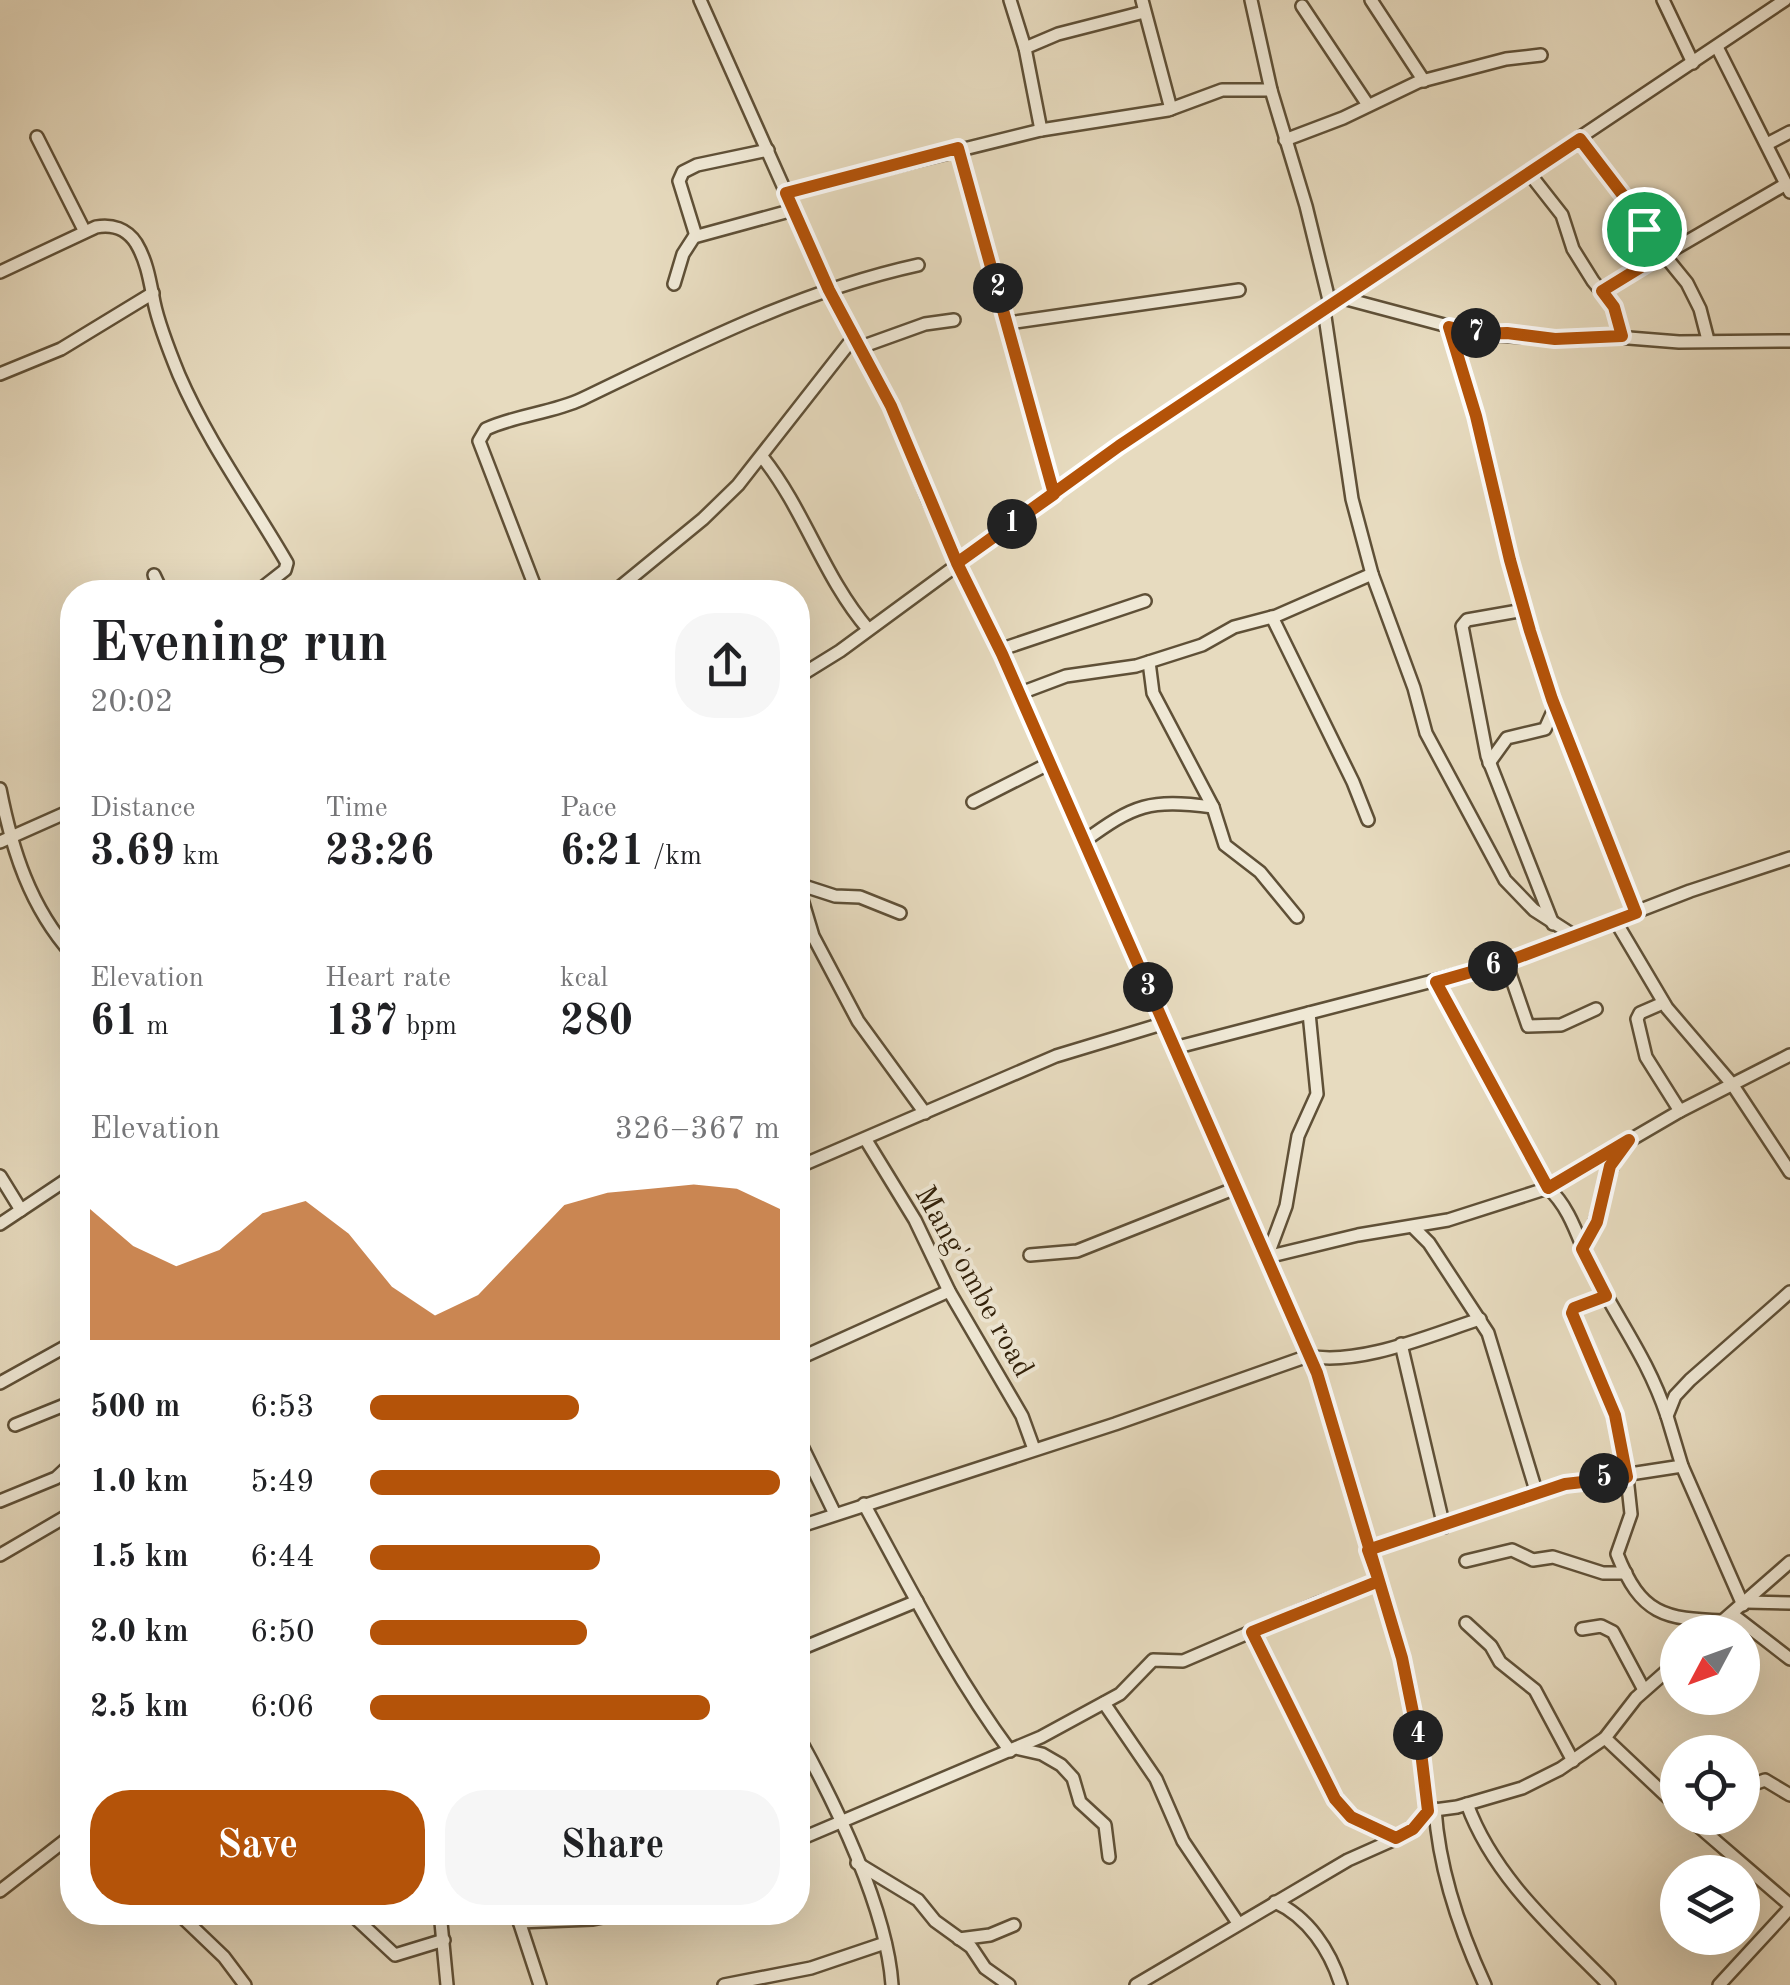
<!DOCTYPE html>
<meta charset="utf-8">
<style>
body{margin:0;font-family:"Old Standard TT",serif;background:#f6f6f6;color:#202124;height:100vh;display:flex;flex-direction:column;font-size:38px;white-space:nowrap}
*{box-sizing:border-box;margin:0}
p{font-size:32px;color:#757577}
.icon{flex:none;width:55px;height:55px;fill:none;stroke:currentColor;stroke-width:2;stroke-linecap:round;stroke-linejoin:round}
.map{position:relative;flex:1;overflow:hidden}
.details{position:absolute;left:60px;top:580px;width:750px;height:1345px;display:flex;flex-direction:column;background:#fff;border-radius:40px;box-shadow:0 10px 40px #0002}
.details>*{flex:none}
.needle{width:65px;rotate:229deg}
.tools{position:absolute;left:1660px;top:1615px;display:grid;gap:20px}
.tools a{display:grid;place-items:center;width:100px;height:100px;border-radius:50%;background:#fff;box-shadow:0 10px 40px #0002;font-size:50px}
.pin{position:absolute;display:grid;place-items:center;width:85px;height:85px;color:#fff;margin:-42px;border:5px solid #fff;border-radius:50%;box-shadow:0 2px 10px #0007}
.km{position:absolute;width:50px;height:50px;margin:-25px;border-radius:50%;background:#222;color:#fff;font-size:28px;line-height:50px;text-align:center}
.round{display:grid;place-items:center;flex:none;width:105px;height:105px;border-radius:40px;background:#f6f6f6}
.summary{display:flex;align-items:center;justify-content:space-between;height:170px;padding:0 30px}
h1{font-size:55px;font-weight:600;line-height:75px}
.stats{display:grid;grid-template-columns:repeat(3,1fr);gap:15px;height:170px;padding:10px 30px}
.stats div{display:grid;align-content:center}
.stats b{font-size:42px;font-weight:600}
.stats small{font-size:28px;font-weight:400}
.stats p{font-size:28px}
.chart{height:280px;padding:20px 30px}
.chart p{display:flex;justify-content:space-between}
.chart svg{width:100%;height:180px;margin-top:10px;fill:#b45309;opacity:.7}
.action{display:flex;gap:20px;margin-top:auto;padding:20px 30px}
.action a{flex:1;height:115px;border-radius:40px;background:#b45309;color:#fff;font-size:40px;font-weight:600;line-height:115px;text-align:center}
.action a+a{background:#f6f6f6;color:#202124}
ul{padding:0 30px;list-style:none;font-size:32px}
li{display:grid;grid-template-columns:160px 120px 1fr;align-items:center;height:75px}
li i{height:25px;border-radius:12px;background:#b45309}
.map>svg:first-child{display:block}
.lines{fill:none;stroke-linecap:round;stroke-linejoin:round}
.street-casing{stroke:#5f5037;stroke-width:16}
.street{stroke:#efe8d5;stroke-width:11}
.route-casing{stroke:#fff;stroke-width:20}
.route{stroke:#b45309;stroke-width:12}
.labels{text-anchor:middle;stroke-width:8;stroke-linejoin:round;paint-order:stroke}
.street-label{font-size:30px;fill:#32210a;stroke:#efe8d5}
</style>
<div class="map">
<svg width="1790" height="1985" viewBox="0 0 1790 1985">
<rect width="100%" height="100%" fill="#e7dbbf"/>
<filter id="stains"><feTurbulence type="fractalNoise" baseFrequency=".002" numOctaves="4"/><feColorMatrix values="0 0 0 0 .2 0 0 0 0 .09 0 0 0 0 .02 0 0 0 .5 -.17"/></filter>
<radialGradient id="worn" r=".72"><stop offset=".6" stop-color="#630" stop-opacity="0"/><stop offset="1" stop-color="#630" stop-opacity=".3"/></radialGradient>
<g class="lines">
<g class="street-casing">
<g id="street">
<polyline points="700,0 829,289 891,406 928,499 999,650 1317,1373 1402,1658 1427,1793 1427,1811 1422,1820 1402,1836 1348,1860 1136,1985"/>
<polyline points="1010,0 1025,48 1041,130"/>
<polyline points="1142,0 1171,109"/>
<polyline points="1251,0 1271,90 1306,206 1330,304"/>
<polyline points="1371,0 1424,81"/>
<polyline points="1663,0 1693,63"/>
<polyline points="1302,6 1368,105"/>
<polyline points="1717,47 1790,192"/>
<polyline points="1025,48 1058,34 1144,12"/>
<polyline points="37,137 84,230"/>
<polyline points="1580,139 1632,207 1643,229 1687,283 1700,309 1708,340"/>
<polyline points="1285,140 1343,118 1418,82 1506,59 1541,55"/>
<polyline points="1767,144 1790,132"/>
<polyline points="958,149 1054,494"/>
<polyline points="1529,173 1562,215 1573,249 1593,281 1614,307 1622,336"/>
<polyline points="786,193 1041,130 1168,110 1222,90 1271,90"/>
<polyline points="696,236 679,181 683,172 697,165 768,150"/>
<path d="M0,272L96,227C112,224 127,229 136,243C147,261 150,282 154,302C159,326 170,353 179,375C208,442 251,501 287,563L285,570L257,592"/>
<polyline points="674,284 683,254 694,237 793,210"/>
<polyline points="1602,291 1786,184"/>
<polyline points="1339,297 1478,334 1575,340 1604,336 1679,342 1790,341"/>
<polyline points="1324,310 1352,499 1372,574 1414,688 1426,733 1505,880 1534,910 1576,937"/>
<polyline points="1008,323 1239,290"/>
<polyline points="1449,327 1482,435 1509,561 1529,631 1552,699 1636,913"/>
<polyline points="861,347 925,324 954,320"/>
<polyline points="0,374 61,349 153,293"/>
<path d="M763,458C805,511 824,578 868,629"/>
<polyline points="154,575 162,592"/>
<path d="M537,592L479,441L486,429C516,415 552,413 582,399C690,347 799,291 918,265"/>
<polyline points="614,592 703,519 738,485 854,337"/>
<polyline points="1524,610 1467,620 1462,626 1487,756 1553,924"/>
<polyline points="1272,617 1353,782 1368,820"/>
<polyline points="999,650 1145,601"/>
<polyline points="1149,662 1153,693 1213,807 1225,845 1260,872 1297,917"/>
<polyline points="798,677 840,651 1119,446 1785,0"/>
<polyline points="1018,694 1066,676 1136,666 1202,645 1234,627 1276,616 1372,574"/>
<polyline points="1489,763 1507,738 1545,729 1555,707"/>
<path d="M0,789C12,850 30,907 72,954"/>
<polyline points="973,802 1048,764"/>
<polyline points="0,842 72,810"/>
<path d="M1083,842C1135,804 1149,799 1213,807"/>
<polyline points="798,884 835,896 860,897 900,913"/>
<polyline points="798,886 813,936 858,1021 925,1113"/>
<polyline points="1616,922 1667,1008 1732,1084 1790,1172"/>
<polyline points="1506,962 1528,1026 1561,1025 1596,1009"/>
<path d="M1436,982L1548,1188C1573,1210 1580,1247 1596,1277C1622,1326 1649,1362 1667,1416"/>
<polyline points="1663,1003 1640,1013 1637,1019 1646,1057 1680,1111"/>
<polyline points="1174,1048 1506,962 1690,891 1790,858"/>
<polyline points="866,1140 915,1220 949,1291 1022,1416 1034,1449"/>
<polyline points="798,1167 1056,1056 1165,1023"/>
<polyline points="0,1176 21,1210"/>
<polyline points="0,1224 72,1176"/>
<polyline points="1414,1228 1429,1243 1488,1333 1537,1494"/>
<path d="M1583,1249C1603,1217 1600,1177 1624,1147"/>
<polyline points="1030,1255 1077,1251 1236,1188"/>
<polyline points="1267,1257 1358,1235 1448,1220 1548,1188 1680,1111 1790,1055"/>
<polyline points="1267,1257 1286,1206 1298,1136 1317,1094 1309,1013"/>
<path d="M1607,1296L1575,1308L1572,1313L1615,1415L1627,1477L1631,1514L1617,1554C1641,1615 1664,1619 1724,1621"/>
<polyline points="1401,1344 1444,1527"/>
<polyline points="798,1359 949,1291"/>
<polyline points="0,1383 72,1343"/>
<polyline points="15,1425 72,1402"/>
<polyline points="798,1438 835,1514"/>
<polyline points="0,1501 56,1478 72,1463"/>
<path d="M864,1504C910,1588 953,1674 1010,1751"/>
<path d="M798,1527L1115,1424L1308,1356C1360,1366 1430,1335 1480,1319"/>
<polyline points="1368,1551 1565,1484 1682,1466"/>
<polyline points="0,1555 72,1513"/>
<polyline points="1466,1561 1512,1550 1533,1560 1553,1557 1603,1573 1626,1573"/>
<polyline points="1746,1602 1790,1603"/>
<polyline points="1743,1605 1682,1466 1667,1416 1675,1396 1690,1380 1790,1292"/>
<polyline points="1732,1614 1790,1659"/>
<polyline points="1466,1623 1491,1646 1500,1662 1535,1690 1573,1761"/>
<polyline points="1582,1629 1601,1626 1613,1632 1644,1690"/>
<polyline points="1252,1632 1335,1799 1351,1817 1396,1838"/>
<polyline points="1710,1632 1790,1562"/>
<polyline points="798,1650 917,1601"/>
<polyline points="1104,1703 1156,1779 1183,1841 1238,1923"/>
<path d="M798,1736C835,1803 887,1909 892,1985"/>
<polyline points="1605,1738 1678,1807"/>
<polyline points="1016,1748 1042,1754 1061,1765 1073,1778 1080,1802 1105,1825 1109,1857"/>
<polyline points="1751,1785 1765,1780 1790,1795"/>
<path d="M1467,1804C1494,1878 1555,1930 1609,1985"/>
<path d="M1435,1809C1439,1869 1460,1931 1485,1985"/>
<polyline points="1427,1811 1457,1807 1522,1788 1560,1769 1605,1738 1636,1698 1678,1661"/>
<polyline points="1689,1818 1790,1905"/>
<polyline points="798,1840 1041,1737 1120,1694 1153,1660 1183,1661 1316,1604 1379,1581"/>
<polyline points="857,1863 918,1900 935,1921 971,1947 985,1968 1009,1985"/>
<polyline points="0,1891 72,1835"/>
<path d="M1275,1902C1308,1917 1330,1950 1341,1985"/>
<polyline points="177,1912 224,1957 245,1985"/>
<polyline points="349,1912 395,1955 444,1940"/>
<polyline points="440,1912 447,1985"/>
<polyline points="516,1912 540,1985"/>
<polyline points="519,1922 593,1919 627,1912"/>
<polyline points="959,1939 990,1935 1014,1925"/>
<polyline points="724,1985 811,1968 885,1943"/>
<polyline points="1719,1985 1790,1908"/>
</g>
</g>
<use href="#street" class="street"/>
</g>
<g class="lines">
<g class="route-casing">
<polyline id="route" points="1644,229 1632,207 1580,139 1119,446 957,563 891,406 829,290 786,193 958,148 1054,494 957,563 1002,654 1317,1373 1402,1658 1421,1752 1428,1811 1413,1829 1396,1838 1351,1817 1335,1799 1252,1632 1379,1581 1368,1550 1565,1484 1627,1477 1615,1415 1572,1313 1574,1308 1606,1296 1582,1249 1597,1222 1610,1166 1629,1140 1548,1188 1436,982 1506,962 1636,913 1552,699 1530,631 1510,560 1476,416 1449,327 1478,334 1507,333 1555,339 1622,336 1614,307 1602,291 1664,253 1644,229"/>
</g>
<use href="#route" class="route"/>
</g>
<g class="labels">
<g class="street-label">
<text transform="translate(975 1281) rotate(61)" y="10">Mang'ombe road</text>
</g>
</g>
<rect width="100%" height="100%" filter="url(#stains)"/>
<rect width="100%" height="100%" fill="url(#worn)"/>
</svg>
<div class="tools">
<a><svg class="needle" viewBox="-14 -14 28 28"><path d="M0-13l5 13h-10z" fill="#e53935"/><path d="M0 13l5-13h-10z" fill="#757577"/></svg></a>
<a><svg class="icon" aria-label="locate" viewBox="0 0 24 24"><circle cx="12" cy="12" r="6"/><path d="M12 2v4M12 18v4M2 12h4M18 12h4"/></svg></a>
<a><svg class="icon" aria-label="layers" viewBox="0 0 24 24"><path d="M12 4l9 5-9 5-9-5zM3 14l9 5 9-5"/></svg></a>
</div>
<div class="pin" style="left:1644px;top:229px;background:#1e9e55"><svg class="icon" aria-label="arrive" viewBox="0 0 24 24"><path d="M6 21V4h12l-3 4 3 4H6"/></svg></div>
<b class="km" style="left:1012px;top:524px">1</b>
<b class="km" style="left:998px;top:288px">2</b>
<b class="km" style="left:1148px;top:987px">3</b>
<b class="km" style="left:1418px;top:1735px">4</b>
<b class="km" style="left:1604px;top:1478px">5</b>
<b class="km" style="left:1493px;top:966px">6</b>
<b class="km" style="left:1476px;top:333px">7</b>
<section class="details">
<div class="summary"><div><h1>Evening run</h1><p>20:02</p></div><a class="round"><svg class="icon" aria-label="share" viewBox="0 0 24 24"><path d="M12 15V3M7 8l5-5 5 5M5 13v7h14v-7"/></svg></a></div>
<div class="stats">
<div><p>Distance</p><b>3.69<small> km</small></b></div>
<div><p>Time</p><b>23:26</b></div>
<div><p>Pace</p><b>6:21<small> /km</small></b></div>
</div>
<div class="stats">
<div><p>Elevation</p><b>61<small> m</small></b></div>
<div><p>Heart rate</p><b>137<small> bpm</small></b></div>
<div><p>kcal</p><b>280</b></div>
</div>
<div class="chart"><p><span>Elevation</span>326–367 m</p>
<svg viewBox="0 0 160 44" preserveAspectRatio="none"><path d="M0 44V12L10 21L20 26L30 22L40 13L50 10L60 18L70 31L80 38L90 33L100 22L110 11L120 8L130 7L140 6L150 7L160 12V44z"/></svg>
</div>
<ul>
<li><b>500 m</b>6:53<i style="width:51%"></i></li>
<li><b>1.0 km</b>5:49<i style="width:100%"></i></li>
<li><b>1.5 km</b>6:44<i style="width:56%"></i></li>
<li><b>2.0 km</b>6:50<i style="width:53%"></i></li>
<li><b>2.5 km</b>6:06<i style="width:83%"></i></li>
</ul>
<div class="action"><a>Save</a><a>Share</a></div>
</section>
</div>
